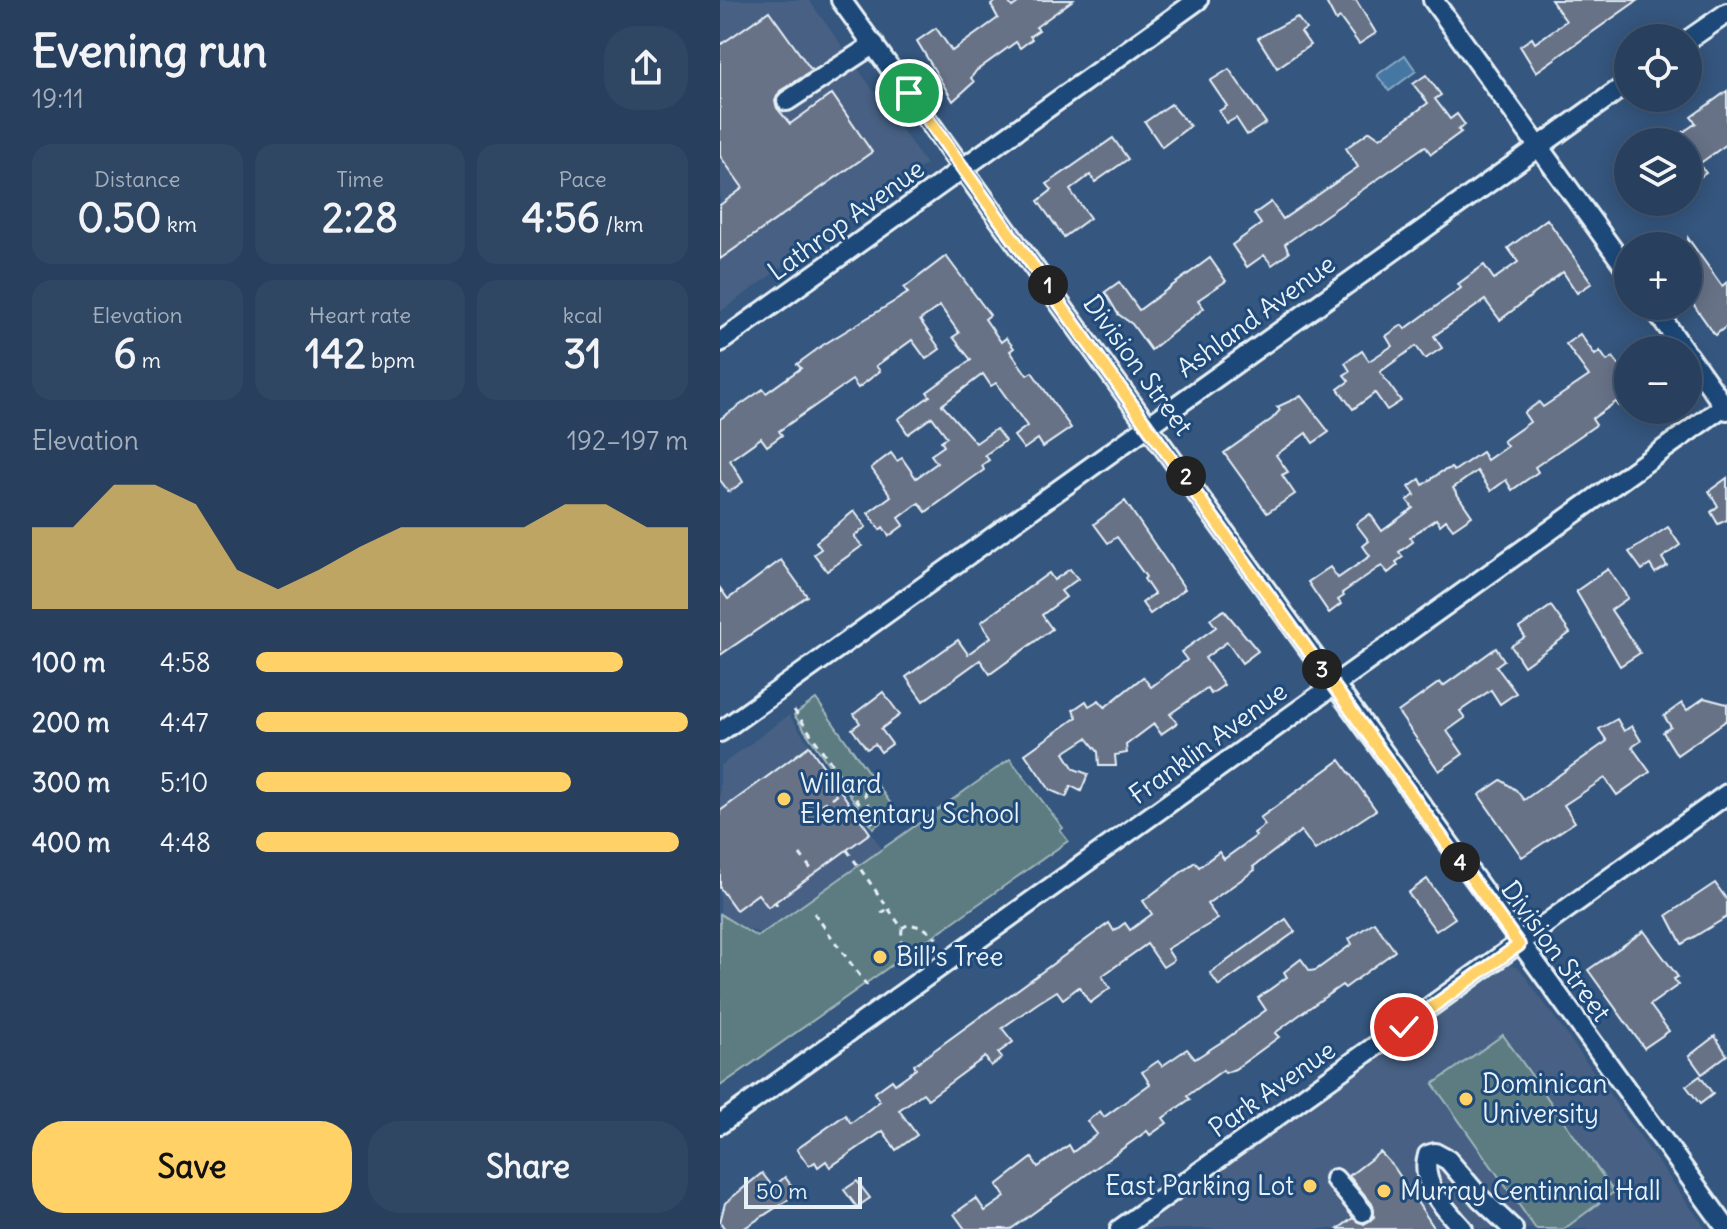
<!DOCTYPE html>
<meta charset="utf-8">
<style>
body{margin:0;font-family:Delius,sans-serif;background:#304764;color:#f1f3f6;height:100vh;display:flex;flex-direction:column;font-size:30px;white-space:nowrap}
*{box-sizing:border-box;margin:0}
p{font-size:26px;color:#a5afbc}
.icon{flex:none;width:44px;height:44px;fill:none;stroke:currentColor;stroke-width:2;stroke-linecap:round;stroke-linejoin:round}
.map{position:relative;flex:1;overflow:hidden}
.details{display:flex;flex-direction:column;background:#28405e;width:720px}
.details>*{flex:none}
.buttons{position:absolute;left:894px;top:24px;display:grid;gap:16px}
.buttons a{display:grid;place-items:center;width:88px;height:88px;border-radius:50%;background:#28405e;box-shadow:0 4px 20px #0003,0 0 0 2px #445973;font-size:40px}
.scale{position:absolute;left:24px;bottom:20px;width:118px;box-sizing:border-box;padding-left:8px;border:4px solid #e8f1f8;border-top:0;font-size:22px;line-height:28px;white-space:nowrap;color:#e8f1f8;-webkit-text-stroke:6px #1f4a7a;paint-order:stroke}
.pin{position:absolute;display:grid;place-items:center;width:68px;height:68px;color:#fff;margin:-34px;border:4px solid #fff;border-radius:50%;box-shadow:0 2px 8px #0007}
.km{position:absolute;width:40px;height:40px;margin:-20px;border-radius:50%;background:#222;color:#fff;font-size:22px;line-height:40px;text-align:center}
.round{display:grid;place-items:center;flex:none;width:84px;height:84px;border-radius:32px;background:#304764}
.overview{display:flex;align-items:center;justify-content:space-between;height:136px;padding:0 32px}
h1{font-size:44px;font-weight:800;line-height:60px}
.figures{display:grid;grid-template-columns:repeat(3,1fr);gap:12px;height:136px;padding:8px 32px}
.figures div{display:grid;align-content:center;border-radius:20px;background:#304764;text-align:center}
.figures b{font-size:40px;font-weight:800}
.figures small{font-size:22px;font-weight:400}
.figures p{font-size:22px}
.chart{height:224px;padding:16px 32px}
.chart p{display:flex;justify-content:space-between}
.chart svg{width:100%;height:144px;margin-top:8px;fill:#ffd166;opacity:.7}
.action{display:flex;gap:16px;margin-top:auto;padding:16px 32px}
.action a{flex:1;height:92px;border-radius:32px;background:#ffd166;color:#111;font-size:32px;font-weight:800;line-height:92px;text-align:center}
.action a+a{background:#304764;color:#f1f3f6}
ul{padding:0 32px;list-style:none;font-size:26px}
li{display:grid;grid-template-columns:128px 96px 1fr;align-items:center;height:60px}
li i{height:20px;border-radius:10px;background:#ffd166}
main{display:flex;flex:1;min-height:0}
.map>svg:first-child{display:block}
.built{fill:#476183}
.green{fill:#5b7c81;stroke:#a2b6bc;stroke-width:2}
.water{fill:#4577a2;stroke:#86a8c4;stroke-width:2}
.building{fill:#677287;stroke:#e8f1f8;stroke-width:2}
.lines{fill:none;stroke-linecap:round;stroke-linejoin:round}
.minor-casing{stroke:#e8f1f8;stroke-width:24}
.path{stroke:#e8f1f8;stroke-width:3;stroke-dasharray:6 6;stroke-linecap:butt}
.minor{stroke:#1f4a7a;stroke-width:18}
.route-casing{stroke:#fff;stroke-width:16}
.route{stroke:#ffd166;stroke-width:10}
.poi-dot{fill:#ffd166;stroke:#1f4a7a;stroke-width:3}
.labels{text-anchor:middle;stroke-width:6;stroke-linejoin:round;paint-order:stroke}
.street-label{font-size:26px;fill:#e8f1f8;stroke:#1f4a7a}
.poi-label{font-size:26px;fill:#e8f1f8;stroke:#1f4a7a;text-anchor:start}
</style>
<main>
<section class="details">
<div class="overview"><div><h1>Evening run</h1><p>19:11</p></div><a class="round"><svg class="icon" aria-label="share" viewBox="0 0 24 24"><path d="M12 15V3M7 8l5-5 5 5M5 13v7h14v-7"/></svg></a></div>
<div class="figures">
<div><p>Distance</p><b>0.50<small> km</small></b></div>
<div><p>Time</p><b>2:28</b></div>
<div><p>Pace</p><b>4:56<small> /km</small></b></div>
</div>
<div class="figures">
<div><p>Elevation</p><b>6<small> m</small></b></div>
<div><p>Heart rate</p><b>142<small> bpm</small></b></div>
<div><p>kcal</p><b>31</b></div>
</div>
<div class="chart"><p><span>Elevation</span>192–197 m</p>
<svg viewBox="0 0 160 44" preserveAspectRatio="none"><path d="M0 44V19L10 19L20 6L30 6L40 12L50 32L60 38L70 32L80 25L90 19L100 19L110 19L120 19L130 12L140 12L150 19L160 19V44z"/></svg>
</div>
<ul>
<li><b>100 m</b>4:58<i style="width:85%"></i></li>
<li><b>200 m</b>4:47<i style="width:100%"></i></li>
<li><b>300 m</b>5:10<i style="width:73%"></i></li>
<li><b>400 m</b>4:48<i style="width:98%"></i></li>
</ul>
<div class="action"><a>Save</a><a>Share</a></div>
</section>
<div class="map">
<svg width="1007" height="1229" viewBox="0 0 1007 1229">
<rect width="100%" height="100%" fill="#35567e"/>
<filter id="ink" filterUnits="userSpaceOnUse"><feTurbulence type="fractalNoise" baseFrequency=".0125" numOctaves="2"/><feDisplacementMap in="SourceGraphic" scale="16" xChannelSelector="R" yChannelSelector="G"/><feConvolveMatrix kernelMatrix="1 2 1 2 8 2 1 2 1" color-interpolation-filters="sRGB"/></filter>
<g filter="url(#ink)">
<g class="built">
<polygon points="0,0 89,0 206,164 0,312"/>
<polygon points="69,715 162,849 41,933 17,926 0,915 0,766"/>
<polygon points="790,965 800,969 986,1229 416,1229"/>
</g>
<g class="green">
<polygon points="96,699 176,811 153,828 74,715"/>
<polygon points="290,759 343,828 340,830 348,841 0,1086 0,914 37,937"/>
<polygon points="783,1035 894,1192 844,1229 816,1229 713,1084"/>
</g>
<polygon class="water" points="685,55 696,71 669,91 657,75"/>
<g class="building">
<polygon points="278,0 287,0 292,7 302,0 353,0 316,27 319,30 310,36 312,39 300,48 296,42 256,71 251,78 254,82 233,101 197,41 216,28 232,51 278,18 271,5"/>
<polygon points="605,0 636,0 656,33 639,44 620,18 616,21"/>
<polygon points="831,0 918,0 816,72 800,46 812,38 815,43 846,21"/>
<polygon points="49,11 92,71 60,91 55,101 57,108 70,124 112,94 152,152 0,259 0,205 23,188 0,156 0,45"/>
<polygon points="577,17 586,29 581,32 590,45 557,68 538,38"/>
<polygon points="509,69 546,123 527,135 516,118 507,123 499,111 507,106 490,81"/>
<polygon points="706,75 721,95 715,99 730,119 737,114 745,125 738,130 741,132 711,154 705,146 565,244 569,253 552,265 544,255 527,267 512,245 541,224 534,214 551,202 563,219 638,167 626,148 650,131 660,138 708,103 693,84"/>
<polygon points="1007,91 1007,144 979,164 986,173 968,185 968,142 949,142 976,123 971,117"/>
<polygon points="451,104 470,126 442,147 425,122"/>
<polygon points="393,138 408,159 375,182 370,175 350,190 370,218 344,237 318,201 332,190 327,184"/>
<polygon points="827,219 872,283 857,293 843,272 780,320 765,300 714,336 722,348 705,359 696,346 660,372 681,401 667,410 655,393 633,409 618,389 629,381 624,375 630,371 625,363 642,351 649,361 672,346 666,336 682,325 685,329 722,302 741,288 738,284 764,265 774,279 798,262 788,248"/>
<polygon points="968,238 1002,286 1007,282 1007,326 995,335 968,297"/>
<polygon points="226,256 270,315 265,319 281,342 286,338 294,348 290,351 307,375 312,372 351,428 323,447 318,439 304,449 294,436 307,426 276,383 271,386 263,374 222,405 256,443 276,429 285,441 265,455 269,460 262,465 264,470 247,482 206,512 199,503 179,518 184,525 169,536 163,527 160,530 148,513 171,496 151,468 171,453 177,461 182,458 196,478 217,463 211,455 224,446 221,441 227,437 212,417 188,434 178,419 210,396 207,392 251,360 233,337 239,333 220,306 200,320 220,349 206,359 192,340 156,366 160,371 138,388 132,380 59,431 62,435 47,446 41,438 10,460 23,482 9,492 0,480 0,419 43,389 46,393 81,368 77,364 103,345 188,293 184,288"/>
<polygon points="490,258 506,281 478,300 484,308 431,350 412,324 398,314 385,292 399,282 419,310"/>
<polygon points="860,334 875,355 880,351 887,361 893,357 900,366 904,364 908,370 908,400 899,406 896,402 872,419 876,425 815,467 818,472 792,490 786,480 771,491 757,471 733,488 752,516 733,529 726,520 720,525 716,519 690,537 693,542 679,552 683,557 676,562 678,565 668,573 662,566 658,568 622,593 624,596 618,600 621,604 609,613 588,582 610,567 618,578 650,556 643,546 649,541 636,524 650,514 662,531 693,508 687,500 695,495 689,487 700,479 703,485 721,472 731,468 734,471 762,452 767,460 787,446 783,441 810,422 804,413 819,402 823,407 869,376 846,344"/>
<polygon points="581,396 609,432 593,443 586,433 556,455 568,472 562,475 575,494 547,513 504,453 552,419 560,410 557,407"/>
<polygon points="1007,478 1007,520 998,524 991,512 998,506 989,491"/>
<polygon points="405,501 465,589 430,614 422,603 434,594 424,579 426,577 397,537 388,543 374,524"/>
<polygon points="134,511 146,527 134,536 142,546 107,571 94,554 101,549 96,542"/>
<polygon points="948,527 960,545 942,558 947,566 935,573 930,565 922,570 909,552"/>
<polygon points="61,560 87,596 0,655 0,588 8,599"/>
<polygon points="350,569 358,579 341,591 346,597 322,615 332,629 270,674 260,660 203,701 186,677 238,640 248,654 271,637 261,622 329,573 334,580"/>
<polygon points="888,569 908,598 891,610 920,653 900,666 856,591"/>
<polygon points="831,606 850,633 804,666 791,646 805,637 799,628"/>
<polygon points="504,610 538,651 522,663 507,642 485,658 504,685 491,694 487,688 450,714 457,723 441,734 434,724 406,745 407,753 395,755 396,766 379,766 378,752 367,738 344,753 354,769 368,774 361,791 351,786 346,797 330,790 305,754 357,717 353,710 366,701 369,706 379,700 385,707 423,677 431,687 467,660 461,652 496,627 490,619"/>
<polygon points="776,648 784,660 776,666 796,693 780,704 771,690 740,711 745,718 727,731 743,754 719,771 678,712 720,682 723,686"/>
<polygon points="163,692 180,715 161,729 172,744 161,752 155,744 147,749 132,729 140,723 134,714"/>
<polygon points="984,698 1007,704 1007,720 957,755 943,732 951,727 944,716 962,703 967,710"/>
<polygon points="897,719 904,731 912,726 921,741 912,747 930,772 897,795 885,778 844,805 855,822 802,857 759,795 781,780 796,790 804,800 887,741 879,729"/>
<polygon points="89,746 150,833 48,907 38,894 16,910 0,888 0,811"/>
<polygon points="620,760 656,810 595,850 581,831 533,867 535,870 487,904 498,919 447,949 454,960 443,967 427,944 382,976 390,988 370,1003 359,987 343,999 337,991 318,1003 282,1028 293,1042 278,1053 282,1058 271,1066 265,1057 208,1099 203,1093 179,1110 197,1135 176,1150 163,1131 110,1167 106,1161 98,1167 95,1162 89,1166 77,1149 125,1115 131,1123 160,1101 154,1093 172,1080 175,1084 196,1069 194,1065 389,923 394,931 405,923 410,930 432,914 423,901 475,862 479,867 499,852 504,859 536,836 534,833 545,825 540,818"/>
<polygon points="707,879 735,918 716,931 688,893"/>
<polygon points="995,883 1007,900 1007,917 962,944 947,915"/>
<polygon points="566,919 575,932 499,986 490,973"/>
<polygon points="654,922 675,951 625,988 622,985 578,1016 555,1033 559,1037 515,1069 505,1073 503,1070 467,1096 470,1099 443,1118 447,1123 430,1135 427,1131 291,1229 245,1229 234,1214 256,1198 265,1211 285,1197 277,1185 312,1158 318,1167 349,1145 353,1152 377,1134 367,1121 380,1111 384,1117 430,1084 422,1072 438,1061 442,1066 467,1049 475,1059 506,1039 546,1010 538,998 567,977 564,972 581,959 590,971 596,970 632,944 629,939"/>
<polygon points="924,931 958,977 954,979 958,985 930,1005 949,1031 924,1048 868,970"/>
<polygon points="995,1036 1007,1055 982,1074 969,1056"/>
<polygon points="980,1076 993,1094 980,1104 966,1086"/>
<polygon points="660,1152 674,1167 715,1229 618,1229 633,1218 644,1224 654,1217 653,1205 629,1176"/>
<polygon points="42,1173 53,1187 65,1177 77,1194 23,1229 5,1229 0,1222 5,1203"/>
<polygon points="137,1181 150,1198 137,1207 124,1190"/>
</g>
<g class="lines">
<g class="minor-casing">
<g id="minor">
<polyline points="121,0 1007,1229"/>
<polyline points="713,0 908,271"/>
<polyline points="968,40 1007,13"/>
<polyline points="67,101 154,44"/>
<polyline points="933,306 964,350"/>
<polyline points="0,342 478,0"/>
<polyline points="968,355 1007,410"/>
<polyline points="0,732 908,83"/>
<polyline points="0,1124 1007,404"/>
<polyline points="615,1179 643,1212"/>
<polyline points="400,1229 1007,794"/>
<path d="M743,1229C726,1209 699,1184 708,1155L715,1153L728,1160L761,1199L793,1229"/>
</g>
</g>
<g class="path">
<polyline points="74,710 155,826"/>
<polyline points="102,805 127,787 144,792 151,811 147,815"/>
<polyline points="127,850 182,928 180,964"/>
<polyline points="80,854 94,873"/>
<polyline points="55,902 57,905"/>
<polyline points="94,913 148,987"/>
<polyline points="161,913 168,909"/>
<polyline points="182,928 189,924 204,928 217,938"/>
</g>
<use href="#minor" class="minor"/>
</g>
</g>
<g class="lines" filter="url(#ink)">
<g class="route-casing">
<polyline id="route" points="189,93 799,945 684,1027"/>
</g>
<use href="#route" class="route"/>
</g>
<g class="poi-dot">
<circle cx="64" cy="799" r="8"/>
<circle cx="160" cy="957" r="8"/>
<circle cx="746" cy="1099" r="8"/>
<circle cx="590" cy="1186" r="8"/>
<circle cx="664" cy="1191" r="8"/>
</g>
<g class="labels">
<g class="street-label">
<text transform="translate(126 220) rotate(-36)" y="9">Lathrop Avenue</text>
<text transform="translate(536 316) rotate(-36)" y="9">Ashland Avenue</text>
<text transform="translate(418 365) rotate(54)" y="9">Division Street</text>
<text transform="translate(488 743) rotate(-36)" y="9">Franklin Avenue</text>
<text transform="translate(836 951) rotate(54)" y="9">Division Street</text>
<text transform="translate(552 1089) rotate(-35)" y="9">Park Avenue</text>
</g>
<g class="poi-label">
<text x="80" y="793">Willard<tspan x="80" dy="30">Elementary School</tspan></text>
<text x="176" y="966">Bill’s Tree</text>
<text x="762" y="1093">Dominican<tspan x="762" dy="30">University</tspan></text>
<text x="574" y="1195" text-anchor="end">East Parking Lot</text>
<text x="680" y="1200">Murray Centinnial Hall</text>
</g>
</g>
</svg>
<div class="buttons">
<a><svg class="icon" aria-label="locate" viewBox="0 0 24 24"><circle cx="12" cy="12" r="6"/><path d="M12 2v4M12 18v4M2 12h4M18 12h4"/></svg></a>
<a><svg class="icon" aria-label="layers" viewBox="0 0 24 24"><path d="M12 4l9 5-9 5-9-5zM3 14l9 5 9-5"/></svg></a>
<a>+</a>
<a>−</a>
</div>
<div class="scale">50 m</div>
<div class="pin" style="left:189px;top:93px;background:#1e9e55"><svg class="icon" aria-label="arrive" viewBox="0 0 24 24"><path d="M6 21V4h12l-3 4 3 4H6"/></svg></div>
<div class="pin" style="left:684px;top:1027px;background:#d93025"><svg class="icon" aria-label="check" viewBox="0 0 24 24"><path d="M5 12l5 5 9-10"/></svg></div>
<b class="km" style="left:328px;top:285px">1</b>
<b class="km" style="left:466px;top:476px">2</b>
<b class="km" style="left:602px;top:669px">3</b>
<b class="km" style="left:740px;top:862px">4</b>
</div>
</main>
